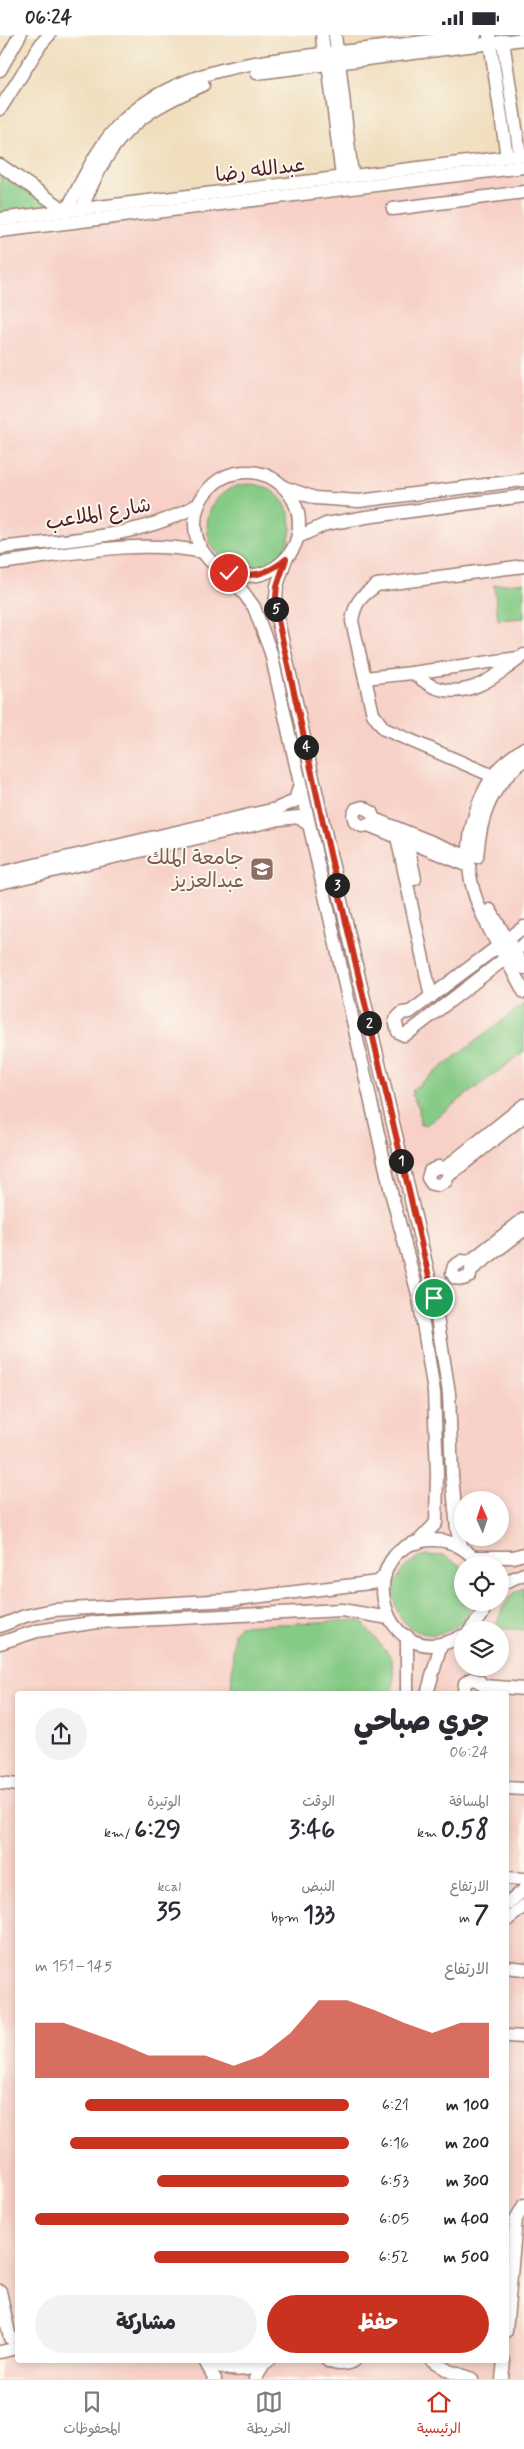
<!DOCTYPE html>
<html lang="ar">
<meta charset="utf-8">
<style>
body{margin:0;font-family:Mynerve,"Playpen Sans Arabic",sans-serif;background:#f2f2f3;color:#2b2b33;direction:rtl;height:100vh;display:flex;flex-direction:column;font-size:19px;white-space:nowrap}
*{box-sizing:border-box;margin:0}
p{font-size:16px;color:#7c7c81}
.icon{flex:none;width:28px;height:28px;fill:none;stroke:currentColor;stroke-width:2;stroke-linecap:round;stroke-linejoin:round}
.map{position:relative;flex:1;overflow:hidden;direction:ltr}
.drawer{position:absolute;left:15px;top:1656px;width:494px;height:672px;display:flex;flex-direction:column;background:#fff;border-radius:5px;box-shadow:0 2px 8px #0003;direction:rtl}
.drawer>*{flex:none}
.needle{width:32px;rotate:357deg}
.tools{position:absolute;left:454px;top:1456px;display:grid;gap:10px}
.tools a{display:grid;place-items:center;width:55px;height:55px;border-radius:50%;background:#fff;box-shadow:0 2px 8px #0003;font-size:25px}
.pin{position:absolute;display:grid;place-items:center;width:42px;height:42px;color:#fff;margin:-21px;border:2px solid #fff;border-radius:50%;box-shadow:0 1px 5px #0007}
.km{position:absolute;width:25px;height:25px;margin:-12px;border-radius:50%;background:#222;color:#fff;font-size:14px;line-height:25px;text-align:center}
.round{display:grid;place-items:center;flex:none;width:52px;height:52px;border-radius:26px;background:#f2f2f3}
.summary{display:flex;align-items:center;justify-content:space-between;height:85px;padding:0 20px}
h1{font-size:28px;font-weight:800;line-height:38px}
.figures{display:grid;grid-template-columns:repeat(3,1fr);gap:8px;height:85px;padding:5px 20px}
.figures div{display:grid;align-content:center}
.figures b{font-size:25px;font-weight:800}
.figures small{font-size:14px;font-weight:400}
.figures p{font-size:14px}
.chart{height:140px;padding:10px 20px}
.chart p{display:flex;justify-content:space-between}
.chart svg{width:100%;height:90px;margin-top:5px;fill:#c8321e;opacity:.7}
.action{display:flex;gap:10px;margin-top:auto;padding:10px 20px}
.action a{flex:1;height:58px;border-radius:30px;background:#c8321e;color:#fff;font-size:20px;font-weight:800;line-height:58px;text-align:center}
.action a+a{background:#f2f2f3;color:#2b2b33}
ul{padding:0 20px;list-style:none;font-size:16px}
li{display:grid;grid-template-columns:80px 60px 1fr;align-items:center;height:38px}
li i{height:12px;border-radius:6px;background:#c8321e}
.status{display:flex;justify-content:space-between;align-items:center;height:35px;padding:0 25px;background:#fff;direction:ltr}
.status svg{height:14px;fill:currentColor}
.menu{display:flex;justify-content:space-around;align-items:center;height:70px;border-top:1px solid #e1e1e2;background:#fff;font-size:14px;color:#7c7c81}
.menu a{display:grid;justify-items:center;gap:2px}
.menu .on{color:#c8321e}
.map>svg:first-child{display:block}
.built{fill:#f7d1c8;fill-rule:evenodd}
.green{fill:#85ca85;stroke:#687458}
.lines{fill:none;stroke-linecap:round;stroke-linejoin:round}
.minor-casing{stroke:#9d7e74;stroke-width:15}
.minor{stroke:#fff;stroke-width:12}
.route-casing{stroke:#fff;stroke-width:10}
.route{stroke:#c8321e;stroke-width:6}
.labels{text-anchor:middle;stroke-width:4;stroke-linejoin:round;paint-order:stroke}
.street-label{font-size:20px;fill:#4a1f2b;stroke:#fbf7ec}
.education-label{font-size:20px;fill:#785e54;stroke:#fbf7ec;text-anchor:end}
</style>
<div class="status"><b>06:24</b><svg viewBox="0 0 49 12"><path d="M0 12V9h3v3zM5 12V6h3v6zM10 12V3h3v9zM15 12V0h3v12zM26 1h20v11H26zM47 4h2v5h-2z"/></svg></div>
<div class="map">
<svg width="524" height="2344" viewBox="0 0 524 2344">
<rect width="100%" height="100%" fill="#fbf7ec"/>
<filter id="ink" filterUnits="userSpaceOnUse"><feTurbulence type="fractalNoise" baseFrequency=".02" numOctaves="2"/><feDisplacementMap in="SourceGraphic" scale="10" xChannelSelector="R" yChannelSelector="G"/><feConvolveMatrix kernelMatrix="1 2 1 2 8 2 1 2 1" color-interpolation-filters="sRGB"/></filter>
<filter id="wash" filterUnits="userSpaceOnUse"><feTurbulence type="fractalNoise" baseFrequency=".0096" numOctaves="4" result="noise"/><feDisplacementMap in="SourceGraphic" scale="20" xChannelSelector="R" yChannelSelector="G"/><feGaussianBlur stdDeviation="1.12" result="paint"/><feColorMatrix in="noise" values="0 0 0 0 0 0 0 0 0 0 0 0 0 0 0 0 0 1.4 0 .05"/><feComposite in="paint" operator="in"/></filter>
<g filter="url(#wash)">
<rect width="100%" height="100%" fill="#f0debd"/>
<path class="built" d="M524,136V2344H0V202ZM462,1465H500V1502H462ZM462,1530H500V1568H462ZM462,1595H500V1632H462ZM18,1659H506V2326H18Z"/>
<g class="green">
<polygon points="0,140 45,166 47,170 45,173 0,178"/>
<circle cx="249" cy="491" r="42"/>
<polygon points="524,547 524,583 498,585 494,550"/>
<polygon points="524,969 524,1017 426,1090 420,1090 419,1073 412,1061 413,1054"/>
<path d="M426,1520L445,1521L461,1531L462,1568H472C469,1580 461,1591 448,1596C397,1616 368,1539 426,1520Z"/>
<path d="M524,1553V1595L495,1593C501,1577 506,1559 524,1553Z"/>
<polygon points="360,1585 392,1623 394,1649 390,1659 231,1659 234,1597 239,1591"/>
</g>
</g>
<g filter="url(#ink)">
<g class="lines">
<g class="minor-casing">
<g id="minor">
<polyline points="322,0 324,19"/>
<polyline points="335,0 337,17"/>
<polyline points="489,0 507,122"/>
<polyline points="503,6 520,120"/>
<polyline points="339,26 352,141"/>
<polyline points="328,28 342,142"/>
<polyline points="0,35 20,0"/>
<polyline points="257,38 524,4"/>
<polyline points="0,74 41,9 49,0"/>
<path d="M0,130L66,176C83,145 98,108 125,84C181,31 266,26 339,17C384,12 429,6 475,0"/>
<polyline points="393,174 524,157"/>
<path d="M81,175C110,104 132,80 203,50"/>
<polyline points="0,184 524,120"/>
<polyline points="0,196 524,132"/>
<circle cx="247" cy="489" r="52"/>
<polyline points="286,453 315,463 359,466 524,445"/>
<polyline points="298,502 326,489 366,482 524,461"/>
<path d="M0,513C67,504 140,504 199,469"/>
<polyline points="286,523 277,551 275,573 330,819 434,1263 449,1358 452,1441 457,1495 462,1513"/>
<path d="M0,528C67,520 136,503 203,517"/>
<polyline points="229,538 254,572 271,618 391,1157 419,1263 434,1357 437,1439 436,1488 417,1508"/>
<polyline points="412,638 518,623"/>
<path d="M365,643L412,638C419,641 425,648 432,651C466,667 498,640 524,620"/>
<path d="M524,713C516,719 507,725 500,732C473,764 462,814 473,854C482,888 508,925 524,957"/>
<path d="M493,741L384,694L373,679L352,586C355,567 361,561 377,550L524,531"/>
<polyline points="397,802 431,962"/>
<polyline points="407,806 415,844"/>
<polyline points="469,822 374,784 371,777 363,772 356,774 353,780 355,787 362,791 368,790 469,831"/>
<path d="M477,822C480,781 491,751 524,725"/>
<polyline points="0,838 276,774 295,766 299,752"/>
<polyline points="0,848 280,784 298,782 308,789"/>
<polyline points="490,875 524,933"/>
<polyline points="524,892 410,977 402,978 395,985 398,997 404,1000 411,996 524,909"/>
<polyline points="524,1070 445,1133 438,1132 430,1136 428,1143 432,1149 439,1150 446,1146 448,1141 524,1081"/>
<polyline points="524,1184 469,1227 462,1226 454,1231 452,1238 455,1243 463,1244 470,1241 471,1235 524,1195"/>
<polyline points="473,1522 513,1522 524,1519"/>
<polyline points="500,1549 524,1539"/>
<polyline points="0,1591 25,1581 53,1575 229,1565 378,1547 385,1540"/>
<polyline points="470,1595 482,1580 486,1568"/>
<polyline points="407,1601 407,1659"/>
<path d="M462,1601C380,1646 348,1505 434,1505C453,1505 469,1515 479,1530"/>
<polyline points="0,1608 37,1596 98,1587 342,1575 389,1583"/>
<polyline points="427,1659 441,1609"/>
<polyline points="467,1659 464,1655 465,1648 471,1644 479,1646 484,1651 524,1654"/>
<polyline points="0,1748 18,1750"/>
<polyline points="506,1753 524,1754"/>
<polyline points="506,1843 524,1844"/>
<polyline points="506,1870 524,1855"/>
<polyline points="506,1886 524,1871"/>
<polyline points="506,1932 524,1934"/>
<polyline points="506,2001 524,2002"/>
<polyline points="0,2256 10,2303"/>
<polyline points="506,2296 516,2184 524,2170"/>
<polyline points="0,2317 18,2313"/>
<polyline points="205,2326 215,2344"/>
<path d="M211,2326C226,2338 252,2337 267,2326"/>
<path d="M328,2326C336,2330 346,2330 354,2326"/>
<polyline points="433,2326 449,2336 472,2344"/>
<polyline points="255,2344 265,2328 268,2327"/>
<polyline points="502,2344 504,2326"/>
</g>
</g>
<use href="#minor" class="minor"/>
</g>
</g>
<g class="lines" filter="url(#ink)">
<g class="route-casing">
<path id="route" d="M229,538C252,543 268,539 286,524L277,551L275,572L330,819L434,1263"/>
</g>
<use href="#route" class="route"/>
</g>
<defs>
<g id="university-square" transform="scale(1.25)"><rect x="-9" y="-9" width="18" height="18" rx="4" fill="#8d6e63" stroke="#fbf7ec"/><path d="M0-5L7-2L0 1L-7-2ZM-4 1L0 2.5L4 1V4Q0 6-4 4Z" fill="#fff"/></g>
</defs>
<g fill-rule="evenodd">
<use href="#university-square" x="262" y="834"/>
</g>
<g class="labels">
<g class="street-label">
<text transform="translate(260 134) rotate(-7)" y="7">عبدالله رضا</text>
<text transform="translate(98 478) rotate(-10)" y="7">شارع الملاعب</text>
</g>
<g class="education-label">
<text x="244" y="829">جامعة الملك<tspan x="244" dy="23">عبدالعزيز</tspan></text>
</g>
</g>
</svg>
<div class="tools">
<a><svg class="needle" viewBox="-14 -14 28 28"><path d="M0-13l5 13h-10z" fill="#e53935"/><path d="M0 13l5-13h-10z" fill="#7c7c81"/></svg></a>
<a><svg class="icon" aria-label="locate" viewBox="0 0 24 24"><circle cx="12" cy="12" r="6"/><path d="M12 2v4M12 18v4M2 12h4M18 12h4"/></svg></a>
<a><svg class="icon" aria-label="layers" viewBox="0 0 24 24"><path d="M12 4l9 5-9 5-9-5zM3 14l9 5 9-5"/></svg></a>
</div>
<div class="pin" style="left:434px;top:1263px;background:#1e9e55"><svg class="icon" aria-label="arrive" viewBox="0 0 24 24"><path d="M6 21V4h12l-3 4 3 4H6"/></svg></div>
<div class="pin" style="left:229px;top:538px;background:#d93025"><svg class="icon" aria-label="check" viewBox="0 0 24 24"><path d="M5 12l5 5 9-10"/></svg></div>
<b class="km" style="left:401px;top:1126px">1</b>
<b class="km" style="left:369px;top:988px">2</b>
<b class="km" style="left:337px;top:850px">3</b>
<b class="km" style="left:306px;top:712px">4</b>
<b class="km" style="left:276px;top:574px">5</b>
<section class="drawer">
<div class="summary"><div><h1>جري صباحي</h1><p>06:24</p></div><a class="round"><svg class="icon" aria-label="share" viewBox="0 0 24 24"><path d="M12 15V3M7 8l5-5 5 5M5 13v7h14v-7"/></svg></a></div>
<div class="figures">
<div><p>المسافة</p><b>0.58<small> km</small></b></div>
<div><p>الوقت</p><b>3:46</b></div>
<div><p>الوتيرة</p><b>6:29<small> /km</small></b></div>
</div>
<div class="figures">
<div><p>الارتفاع</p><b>7<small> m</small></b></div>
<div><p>النبض</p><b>133<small> bpm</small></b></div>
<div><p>kcal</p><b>35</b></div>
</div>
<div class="chart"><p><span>الارتفاع</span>145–151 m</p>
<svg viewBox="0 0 160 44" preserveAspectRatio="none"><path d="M0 44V17L10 17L20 22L30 27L40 33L50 33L60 33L70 38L80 33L90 22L100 6L110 6L120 11L130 17L140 22L150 17L160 17V44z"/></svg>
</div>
<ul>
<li><b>100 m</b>6:21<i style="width:84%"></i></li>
<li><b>200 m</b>6:16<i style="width:89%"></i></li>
<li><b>300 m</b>6:53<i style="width:61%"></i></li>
<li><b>400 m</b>6:05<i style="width:100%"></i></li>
<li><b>500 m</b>6:52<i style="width:62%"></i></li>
</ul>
<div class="action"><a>حفظ</a><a>مشاركة</a></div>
</section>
</div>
<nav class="menu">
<a class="on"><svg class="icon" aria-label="home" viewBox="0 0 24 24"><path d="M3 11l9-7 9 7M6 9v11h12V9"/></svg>الرئيسية</a>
<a><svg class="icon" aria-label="map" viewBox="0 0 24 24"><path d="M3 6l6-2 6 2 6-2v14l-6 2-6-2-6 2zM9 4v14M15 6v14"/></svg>الخريطة</a>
<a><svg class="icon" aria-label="saved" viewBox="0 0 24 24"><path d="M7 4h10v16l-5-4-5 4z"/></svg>المحفوظات</a>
</nav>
